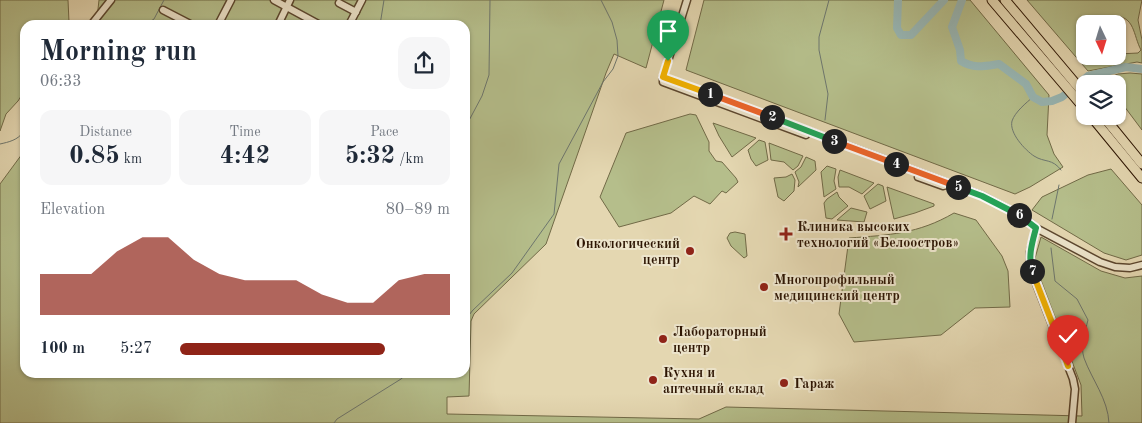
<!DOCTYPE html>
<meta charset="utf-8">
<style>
body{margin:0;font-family:"Old Standard TT",serif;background:#f6f6f7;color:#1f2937;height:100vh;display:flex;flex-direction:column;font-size:19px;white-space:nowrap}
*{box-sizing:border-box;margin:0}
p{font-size:16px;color:#747a83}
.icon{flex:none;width:28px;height:28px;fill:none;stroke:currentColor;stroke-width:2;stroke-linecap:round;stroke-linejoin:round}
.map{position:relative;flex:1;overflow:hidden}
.panel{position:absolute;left:20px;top:20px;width:450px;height:358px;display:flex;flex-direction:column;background:#fff;border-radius:15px;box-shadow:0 1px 4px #0004}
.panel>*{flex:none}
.needle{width:32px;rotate:176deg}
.tools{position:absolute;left:1076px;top:15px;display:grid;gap:10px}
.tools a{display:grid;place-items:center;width:50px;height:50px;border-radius:10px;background:#fff;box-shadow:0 1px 4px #0004;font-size:25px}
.pin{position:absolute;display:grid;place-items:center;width:42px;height:42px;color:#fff;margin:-51px -21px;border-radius:50% 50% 50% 0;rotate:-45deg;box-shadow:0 0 5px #0007}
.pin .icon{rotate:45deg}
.km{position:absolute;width:25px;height:25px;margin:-12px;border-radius:50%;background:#222;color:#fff;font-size:14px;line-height:25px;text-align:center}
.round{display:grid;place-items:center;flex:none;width:52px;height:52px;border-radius:15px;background:#f6f6f7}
.head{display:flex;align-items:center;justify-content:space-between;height:85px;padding:0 20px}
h1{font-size:28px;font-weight:800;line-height:38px}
.metrics{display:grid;grid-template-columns:repeat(3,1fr);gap:8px;height:85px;padding:5px 20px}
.metrics div{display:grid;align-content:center;border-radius:12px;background:#f6f6f7;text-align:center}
.metrics b{font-size:25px;font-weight:800}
.metrics small{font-size:14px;font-weight:400}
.metrics p{font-size:14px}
.chart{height:140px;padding:10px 20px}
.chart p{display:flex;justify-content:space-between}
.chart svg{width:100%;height:90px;margin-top:5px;fill:#8f2418;opacity:.7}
ul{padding:0 20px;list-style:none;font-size:16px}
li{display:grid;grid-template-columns:80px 60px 1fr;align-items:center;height:38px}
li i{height:12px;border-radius:6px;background:#8f2418}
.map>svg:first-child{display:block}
.green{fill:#b5be8b;stroke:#716a47;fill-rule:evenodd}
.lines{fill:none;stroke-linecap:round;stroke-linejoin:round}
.stream{stroke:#6d766e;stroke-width:1}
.river{stroke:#98b7b5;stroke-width:8}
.minor-casing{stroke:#5b462e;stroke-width:9}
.highway-casing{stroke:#2d1503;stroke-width:11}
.minor{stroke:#ede5cc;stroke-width:6}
.highway{stroke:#e4d7b1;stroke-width:9}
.split-1-casing{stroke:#fff;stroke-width:10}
.split-2-casing{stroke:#fff;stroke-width:10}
.split-3-casing{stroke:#fff;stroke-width:10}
.split-4-casing{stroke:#fff;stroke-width:10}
.split-5-casing{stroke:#fff;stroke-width:10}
.split-6-casing{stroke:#fff;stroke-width:10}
.split-7-casing{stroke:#fff;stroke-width:10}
.split-8-casing{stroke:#fff;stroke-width:10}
.split-9-casing{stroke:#fff;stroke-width:10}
.split-1{stroke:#f5b400;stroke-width:6}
.split-2{stroke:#f0652b;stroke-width:6}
.split-3{stroke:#22a559;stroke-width:6}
.split-4{stroke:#f0652b;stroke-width:6}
.split-5{stroke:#f0652b;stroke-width:6}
.split-6{stroke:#22a559;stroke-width:6}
.split-7{stroke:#22a559;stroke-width:6}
.split-8{stroke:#f5b400;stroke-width:6}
.split-9{stroke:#f5b400;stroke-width:6}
.poi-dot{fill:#8f2418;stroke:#ede5cc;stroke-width:2}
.labels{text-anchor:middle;stroke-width:4;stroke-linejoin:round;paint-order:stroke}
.poi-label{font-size:14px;font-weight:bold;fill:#2d1503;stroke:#ede5cc;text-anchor:start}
</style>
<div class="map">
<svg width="1142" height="423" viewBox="0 0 1142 423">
<rect width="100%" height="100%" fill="#e4d7b1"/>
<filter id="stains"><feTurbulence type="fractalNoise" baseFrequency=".004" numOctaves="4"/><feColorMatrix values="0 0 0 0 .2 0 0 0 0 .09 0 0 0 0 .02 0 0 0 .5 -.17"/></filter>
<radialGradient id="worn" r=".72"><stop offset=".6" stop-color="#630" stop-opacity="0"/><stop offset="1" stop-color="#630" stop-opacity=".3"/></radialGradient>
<g class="green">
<polygon points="0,0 68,0 69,22 67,25 25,25 25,90 18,101 6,114 0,131"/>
<polygon points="99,0 664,0 646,68 614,54 606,73 546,244 474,314 471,321 469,396 447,397 447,414 699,419 726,407 1082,416 1081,385 1034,262 1041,237 1101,271 1125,278 1142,276 1142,423 0,423 0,184 25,150 25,372 465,372 465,25 91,25 97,18"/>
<polygon points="704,0 970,0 1049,95 1047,135 1054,154 1063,167 1030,187 1015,194 686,70"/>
<path d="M1027,0H1142L1138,20L1142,40V63L1137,62L1088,71ZM1114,16C1135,16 1133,35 1141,50L1138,53L1118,54V56L1091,61L1079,49L1078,42L1085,36V24H1102Z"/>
<polygon points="1130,73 1142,74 1142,130 1118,98 1118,84 1106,84 1103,80 1118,74"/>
<polygon points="690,114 696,115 709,142 709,151 716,161 722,162 736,178 738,182 726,193 722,191 710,204 694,196 671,213 619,227 600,197 626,133"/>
<polygon points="713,123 756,138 732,157 719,136"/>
<polygon points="759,140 765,142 768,160 756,166 751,159 748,150"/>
<polygon points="769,143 803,156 798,166 793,170 784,162 771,160"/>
<polygon points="806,157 815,161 816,170 798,187 799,182 795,172 801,167"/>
<polygon points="827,166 836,169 834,181 836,189 824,197 821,172"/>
<polygon points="1111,169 1142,205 1142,255 1126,260 1104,253 1032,210 1042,197 1088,175"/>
<polygon points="840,170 874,183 862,194 849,187 839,187 838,177"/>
<polygon points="792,174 795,180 794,191 784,201 778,197 774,178 786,177"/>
<polygon points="878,184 883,186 886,201 870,209 864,196"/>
<polygon points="887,187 934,204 934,206 915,213 894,219"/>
<polygon points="837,192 839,197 848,206 832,219 826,218 824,203 827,199"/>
<polygon points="851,208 867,212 864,222 837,220"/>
<path d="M954,213L976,220L1002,256L1008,271L1010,307L975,308L941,335L854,342L839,314L849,238C889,235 918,234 954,213Z"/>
<polygon points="735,232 745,234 747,256 744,258 731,246 727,238 730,233"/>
</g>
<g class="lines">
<g class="stream">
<polyline points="145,25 154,19 164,0"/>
<polyline points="380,25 384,0"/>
<path d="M1033,97C1026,103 1015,112 1012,121C1009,133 1025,150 1034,156C1045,163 1052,158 1061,170"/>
<polyline points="825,120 828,94 819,50 819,37 829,0"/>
<polyline points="465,128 482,96 489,75 490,0"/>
<path d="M0,144C9,142 18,140 23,132H25"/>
<polyline points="1052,219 1059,185"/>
<path d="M1051,248L1055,281L1077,299L1088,320C1085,332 1080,345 1084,358C1092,380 1108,399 1109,423"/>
<polyline points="465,320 473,310 512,273 554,214 559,164 603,82 613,69 618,56 617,40 612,22 601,0"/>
<polyline points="334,423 337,419 401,379 409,372"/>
</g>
<g class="river">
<polyline points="898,0 897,28 901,35 911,35 944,0"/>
<path d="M962,0L952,27L960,50L961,61C974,69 985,66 999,64L1026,84L1033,97L1042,102L1052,101L1062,97L1088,76L1126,67L1142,69"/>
</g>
<g class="minor-casing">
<g id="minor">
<polyline points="274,0 320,25"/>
<polyline points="687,0 663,77 663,82 806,135"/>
<polyline points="339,3 356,12"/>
<polyline points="163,10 192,25"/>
<polyline points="91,25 111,0"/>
<polyline points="218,25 231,0"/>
<polyline points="278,25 290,0"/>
<polyline points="349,25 362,0"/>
<polyline points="663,77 983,196 1023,217 1036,228 1100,262 1115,267 1130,268 1142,265"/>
<polyline points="918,177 943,186 950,184"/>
<polyline points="1036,228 1030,252 1030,262 1037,286 1073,379 1075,389 1072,423"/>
</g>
</g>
<g class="highway-casing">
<g id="highway">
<polyline points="992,0 1085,109"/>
<polyline points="1005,0 1085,95"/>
<polyline points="1091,116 1142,178"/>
<polyline points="1103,116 1142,164"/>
</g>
</g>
<use href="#minor" class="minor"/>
<use href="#highway" class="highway"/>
</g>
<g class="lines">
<g class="split-1-casing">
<polyline id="split-1" points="668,61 663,77 710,94"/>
</g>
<g class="split-2-casing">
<polyline id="split-2" points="710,94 772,117"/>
</g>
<g class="split-3-casing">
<polyline id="split-3" points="772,117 834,141"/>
</g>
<g class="split-4-casing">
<polyline id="split-4" points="834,141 896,164"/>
</g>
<g class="split-5-casing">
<polyline id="split-5" points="896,164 958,187"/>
</g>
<g class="split-6-casing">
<polyline id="split-6" points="958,187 982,196 1019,215"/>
</g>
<g class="split-7-casing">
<path id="split-7" d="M1019,215L1036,228C1032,243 1028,256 1032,271"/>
</g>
<g class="split-8-casing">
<polyline id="split-8" points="1032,271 1056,333"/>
</g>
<g class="split-9-casing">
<polyline id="split-9" points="1056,333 1068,366"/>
</g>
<use href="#split-1" class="split-1"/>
<use href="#split-2" class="split-2"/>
<use href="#split-3" class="split-3"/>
<use href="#split-4" class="split-4"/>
<use href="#split-5" class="split-5"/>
<use href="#split-6" class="split-6"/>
<use href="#split-7" class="split-7"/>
<use href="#split-8" class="split-8"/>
<use href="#split-9" class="split-9"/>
</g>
<g class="poi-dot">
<path d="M783.5 226.5h5v5h5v5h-5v5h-5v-5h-5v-5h5z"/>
<circle cx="690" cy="251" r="5"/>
<circle cx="764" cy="287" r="5"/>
<circle cx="663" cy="339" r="5"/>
<circle cx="653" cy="380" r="5"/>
<circle cx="784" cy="383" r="5"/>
</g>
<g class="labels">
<g class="poi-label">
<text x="797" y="231">Клиника высоких<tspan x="797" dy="16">технологий «Белоостров»</tspan></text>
<text x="680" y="248" text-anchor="end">Онкологический<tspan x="680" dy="16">центр</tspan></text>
<text x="774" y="284">Многопрофильный<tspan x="774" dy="16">медицинский центр</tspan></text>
<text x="673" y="336">Лабораторный<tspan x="673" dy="16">центр</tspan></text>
<text x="663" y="377">Кухня и<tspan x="663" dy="16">аптечный склад</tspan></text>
<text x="794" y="388">Гараж</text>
</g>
</g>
<rect width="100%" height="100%" filter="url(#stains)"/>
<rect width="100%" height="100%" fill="url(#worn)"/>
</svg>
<div class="tools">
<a><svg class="needle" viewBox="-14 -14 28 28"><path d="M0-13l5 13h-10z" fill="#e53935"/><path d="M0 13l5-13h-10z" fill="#747a83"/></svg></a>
<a><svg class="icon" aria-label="layers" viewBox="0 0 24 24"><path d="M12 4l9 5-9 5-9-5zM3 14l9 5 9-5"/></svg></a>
</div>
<div class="pin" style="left:668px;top:61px;background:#1e9e55"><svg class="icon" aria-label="arrive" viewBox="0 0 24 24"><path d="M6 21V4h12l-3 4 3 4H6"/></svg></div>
<div class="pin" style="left:1068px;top:366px;background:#d93025"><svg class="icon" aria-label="check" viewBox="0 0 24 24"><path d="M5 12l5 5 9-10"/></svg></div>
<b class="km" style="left:710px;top:94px">1</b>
<b class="km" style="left:772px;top:117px">2</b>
<b class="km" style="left:834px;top:141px">3</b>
<b class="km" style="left:896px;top:164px">4</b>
<b class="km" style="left:958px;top:187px">5</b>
<b class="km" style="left:1019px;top:215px">6</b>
<b class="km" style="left:1032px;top:271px">7</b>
<section class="panel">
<div class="head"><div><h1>Morning run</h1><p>06:33</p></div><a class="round"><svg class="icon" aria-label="share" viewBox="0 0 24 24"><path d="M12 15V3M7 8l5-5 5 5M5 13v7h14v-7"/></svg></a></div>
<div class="metrics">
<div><p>Distance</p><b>0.85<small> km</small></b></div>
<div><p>Time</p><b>4:42</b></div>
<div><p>Pace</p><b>5:32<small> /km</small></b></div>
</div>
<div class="chart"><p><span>Elevation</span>80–89 m</p>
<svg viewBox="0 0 160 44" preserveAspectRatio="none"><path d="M0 44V24L10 24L20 24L30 13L40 6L50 6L60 17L70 24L80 27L90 27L100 27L110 34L120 38L130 38L140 27L150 24L160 24V44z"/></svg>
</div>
<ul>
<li><b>100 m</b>5:27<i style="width:76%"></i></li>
</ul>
</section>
</div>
